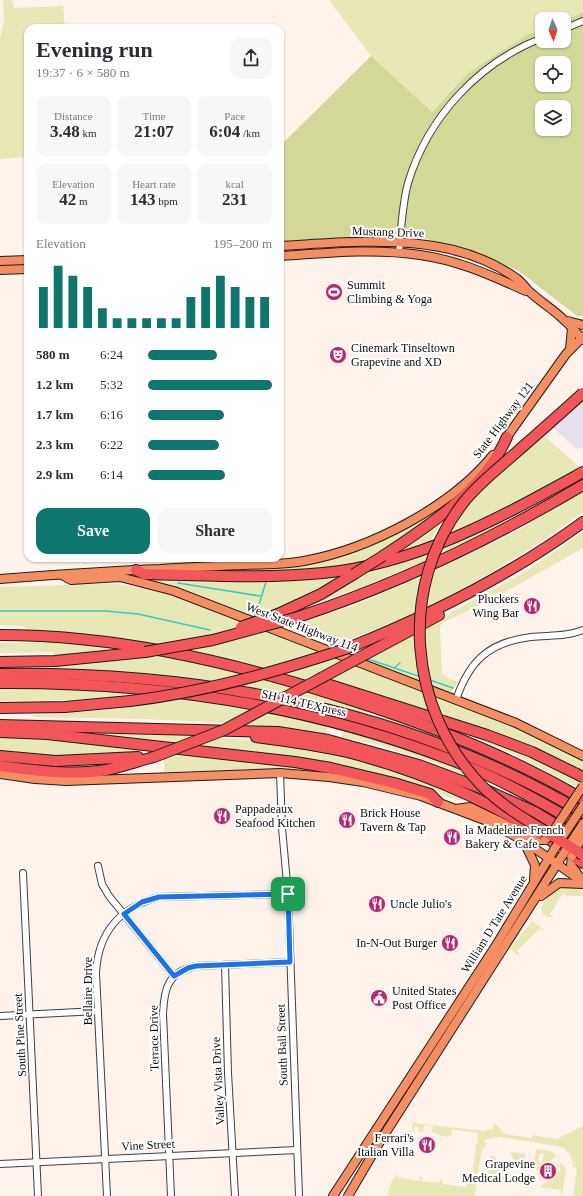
<!DOCTYPE html>
<meta charset="utf-8">
<style>
body{margin:0;font-family:"Times New Roman",serif;background:#f7f7f7;color:#2b2b33;height:100vh;display:flex;flex-direction:column;font-size:15px;white-space:nowrap}
*{box-sizing:border-box;margin:0}
p{font-size:13px;color:#7c7c81}
.icon{flex:none;width:22px;height:22px;fill:none;stroke:currentColor;stroke-width:2;stroke-linecap:round;stroke-linejoin:round}
.map{position:relative;flex:1;overflow:hidden}
.details{position:absolute;left:24px;top:24px;width:260px;height:538px;display:flex;flex-direction:column;background:#fff;border-radius:12px;box-shadow:0 1px 3px #0004}
.details>*{flex:none}
.needle{width:26px;rotate:177deg}
.tools{position:absolute;left:535px;top:12px;display:grid;gap:8px}
.tools a{display:grid;place-items:center;width:36px;height:36px;border-radius:8px;background:#fff;box-shadow:0 1px 3px #0004;font-size:20px}
.pin{position:absolute;display:grid;place-items:center;width:34px;height:34px;color:#fff;margin:-17px;border-radius:8px;box-shadow:0 2px 6px #0006}
.round{display:grid;place-items:center;flex:none;width:42px;height:42px;border-radius:12px;background:#f7f7f7}
.overview{display:flex;align-items:center;justify-content:space-between;height:68px;padding:0 12px}
h1{font-size:22px;font-weight:700;line-height:30px}
.figures{display:grid;grid-template-columns:repeat(3,1fr);gap:6px;height:68px;padding:4px 12px}
.figures div{display:grid;align-content:center;border-radius:10px;background:#f7f7f7;text-align:center}
.figures b{font-size:17px;font-weight:700}
.figures small{font-size:11px;font-weight:400}
.figures p{font-size:11px}
.chart{height:112px;padding:8px 12px}
.chart p{display:flex;justify-content:space-between}
.chart svg{width:100%;height:72px;margin-top:4px;stroke:#0f766e;stroke-width:6}
.cta{display:flex;gap:8px;margin-top:auto;padding:8px 12px}
.cta a{flex:1;height:46px;border-radius:12px;background:#0f766e;color:#fff;font-size:16px;font-weight:700;line-height:46px;text-align:center}
.cta a+a{background:#f7f7f7;color:#2b2b33}
ul{padding:0 12px;list-style:none;font-size:13px}
li{display:grid;grid-template-columns:64px 48px 1fr;align-items:center;height:30px}
li i{height:10px;border-radius:5px;background:#0f766e}
.map>svg:first-child{display:block}
.industrial{fill:#e5e0eb}
.green{fill:#e7e8b6}
.forest{fill:#d3d896;fill-rule:evenodd}
.lines{fill:none;stroke-linecap:round;stroke-linejoin:round}
.stream{stroke:#39cbc0;stroke-width:1.5}
.minor-casing{stroke:#3f3f3f;stroke-width:8}
.major-casing{stroke:#1d1d1d;stroke-width:10}
.highway-casing{stroke:#1d1d1d;stroke-width:12}
.minor{stroke:#fff;stroke-width:6}
.major{stroke:#f68e64;stroke-width:8}
.highway{stroke:#f25658;stroke-width:10}
.major-bridge-casing{stroke:#1d1d1d;stroke-width:10;stroke-linecap:butt}
.highway-bridge-casing{stroke:#1d1d1d;stroke-width:12;stroke-linecap:butt}
.major-bridge{stroke:#f68e64;stroke-width:8}
.highway-bridge{stroke:#f25658;stroke-width:10}
.route-casing{stroke:#fff;stroke-width:8}
.route{stroke:#1a73e8;stroke-width:5}
.labels{text-anchor:middle;stroke-width:4;stroke-linejoin:round;paint-order:stroke}
.street-label{font-size:12px;fill:#0c0c0c;stroke:#fff}
.poi-label{font-size:12px;fill:#0c0c0c;stroke:#fff;text-anchor:start}
</style>
<div class="map">
<svg width="583" height="1196" viewBox="0 0 583 1196">
<rect width="100%" height="100%" fill="#fff2eb"/>
<polygon class="industrial" points="583,398 583,447 577,449 551,426"/>
<g class="green">
<polygon points="3,0 12,0 14,8 63,6 65,28 28,28 28,157 0,159 0,38 4,22"/>
<polygon points="329,0 583,0 583,12 564,21 564,19 542,19 542,29 527,35 469,72 432,112 371,56"/>
<polygon points="543,435 582,469 448,536 473,498 491,478"/>
<path d="M464,489L444,509L358,565L290,572H231V569C261,566 293,566 323,560C376,550 422,521 464,489Z"/>
<path d="M583,491V512C533,549 481,580 426,608L434,571L517,531Z"/>
<polygon points="557,492 491,529 439,554 442,547"/>
<polygon points="443,519 428,546 382,560"/>
<polygon points="583,532 583,548 491,600 442,623 440,626 442,673 447,678 458,682 452,691 447,692 431,686 425,644 424,627 525,572"/>
<polygon points="431,551 427,560 355,590 300,609 368,569"/>
<polygon points="344,574 344,577 303,598 302,596 274,611 253,618 131,577"/>
<polygon points="422,577 416,613 338,644 313,635 300,623 349,607"/>
<polygon points="97,584 119,584 156,590 193,601 269,633 368,669 524,730 580,758 583,762 583,772 461,723 311,675 295,687 369,710 367,714 273,693 171,677 56,669 53,652 0,653 0,643 48,643 23,626 0,625 0,587"/>
<polygon points="415,633 421,683 364,660"/>
<polygon points="0,688 85,690 124,693 124,695 72,700 0,701"/>
<path d="M188,699L274,714L328,726L326,734C229,719 131,719 34,717L33,715L104,710Z"/>
<polygon points="382,714 436,734 435,736 381,718"/>
<path d="M344,730C365,736 458,763 467,776L435,763L379,745L342,737Z"/>
<polygon points="0,734 140,748 141,751 114,755 59,758 0,751"/>
<path d="M93,734C174,736 255,735 335,753C380,763 421,781 463,799L462,801L387,778Z"/>
<polygon points="472,734 521,752 583,781 579,788 520,757 471,736"/>
<polygon points="165,749 320,769 320,771 280,769 164,772"/>
<polygon points="118,761 118,764 57,769 57,764"/>
<path d="M563,886C570,886 578,886 583,892V896H567L563,893L550,914L547,912L554,917H547L542,913L543,912L541,907L550,894Z"/>
<polygon points="532,921 544,930 539,929 517,951 520,954 518,955 510,949"/>
<path d="M413,1123L484,1131L488,1129H493V1123L501,1129L500,1131L510,1135L532,1138V1135L557,1139L583,1126V1196H573L577,1168L573,1167C572,1156 568,1148 557,1146L500,1137L484,1140V1142L487,1143L481,1153L475,1196H388L389,1187L396,1174L397,1177L419,1181L420,1176L422,1177L421,1181L439,1183L440,1179L442,1180V1184L466,1187L467,1182H471L478,1133L451,1129L452,1135L446,1137L432,1132L433,1126L424,1125L423,1132L418,1131L419,1127L415,1126L414,1131L411,1132Z"/>
<polygon points="536,1149 551,1151 557,1156 536,1171 536,1168 541,1164 544,1154 540,1153 538,1160 540,1164 534,1167"/>
<polygon points="512,1152 526,1154 523,1171 510,1154"/>
<polygon points="493,1155 512,1180 512,1181 488,1176 490,1163 486,1162"/>
<polygon points="562,1163 566,1169 562,1196 561,1196 561,1190 540,1187 561,1170 558,1165"/>
</g>
<path class="forest" d="M583,12V316H577L519,271L467,249L410,235L280,242V146L371,56L432,112L469,72L527,35L542,29V41H564V21ZM542,63H564V85H542ZM542,107H564V129H542Z"/>
<g class="lines">
<g class="stream">
<polyline points="178,583 260,596"/>
<polyline points="0,611 106,611 138,614 210,630"/>
<polyline points="256,614 266,582"/>
<polyline points="368,659 421,677"/>
<polyline points="394,668 400,663"/>
<polyline points="430,680 453,688"/>
</g>
<g class="minor-casing">
<g id="minor">
<polyline points="564,29 583,21"/>
<path d="M399,253C401,231 402,205 408,183C428,117 478,63 542,38"/>
<path d="M456,700C469,661 489,642 531,637C549,635 566,637 583,630"/>
<polyline points="280,773 282,828 288,894 299,1196"/>
<polyline points="98,866 102,884 109,896 174,976"/>
<polyline points="23,873 38,1196"/>
<polyline points="225,965 228,1073 235,1196"/>
<polyline points="0,1016 98,1011"/>
<polyline points="0,1164 297,1150"/>
<path d="M107,1196L96,973C98,933 120,907 159,897L288,894"/>
<path d="M171,1196L163,1014C164,988 168,972 196,966L290,962"/>
</g>
</g>
<g class="major-casing">
<g id="major">
<path d="M280,246C357,242 449,230 516,278C522,282 526,289 531,293C542,303 554,310 564,320C571,326 577,333 583,340"/>
<path d="M280,256C326,253 374,248 420,255C458,260 492,276 526,291"/>
<polyline points="0,261 28,260"/>
<polyline points="0,270 28,269"/>
<polyline points="567,321 583,325"/>
<polyline points="570,349 572,328"/>
<polyline points="504,441 566,354 583,337"/>
<polyline points="62,575 71,580 120,577 174,591 516,723 583,756"/>
<path d="M0,579C53,575 106,571 160,569C188,567 216,566 244,565C264,564 284,565 304,561C370,549 451,507 493,455"/>
<polyline points="0,774 35,779 66,781 280,773 329,777 363,782 421,796 487,821 524,841 583,882"/>
<polyline points="456,809 470,807 538,840 545,840"/>
<polyline points="525,844 535,865 534,880"/>
<polyline points="572,856 571,865 579,876"/>
<polyline points="541,896 559,883 583,884"/>
<polyline points="333,1196 495,947 555,848"/>
<polyline points="348,1196 381,1140 564,853"/>
</g>
</g>
<g class="highway-casing">
<g id="highway">
<path d="M383,556C430,525 484,490 507,437"/>
<path d="M136,570L144,574C203,575 264,579 323,573C418,564 501,517 583,472"/>
<polyline points="278,614 321,594 354,574"/>
<path d="M298,617C399,584 492,539 583,485"/>
<path d="M0,635C113,635 224,660 332,694C419,721 504,753 583,799"/>
<path d="M348,648C431,615 512,574 583,522"/>
<polyline points="366,654 439,615"/>
<polyline points="0,662 55,661 145,652"/>
<path d="M0,674C201,671 409,709 583,813"/>
<path d="M0,683C158,682 317,706 464,765C505,781 545,804 583,827"/>
<polyline points="315,687 330,685 487,735 532,752 583,777"/>
<polyline points="0,708 65,707 130,701"/>
<polyline points="0,725 278,732 328,740 419,765 486,790 535,812 583,841"/>
<polyline points="0,732 47,734 295,762 331,768 394,783 430,794 438,802"/>
<path d="M256,737C287,741 317,745 347,752C430,773 514,811 583,863"/>
<polyline points="0,756 56,761 138,757"/>
<path d="M0,766C35,770 71,776 106,770C122,767 138,761 154,757"/>
</g>
</g>
<use href="#minor" class="minor"/>
<use href="#major" class="major"/>
<use href="#highway" class="highway"/>
<g class="major-bridge-casing">
<g id="major-bridge">
<polyline points="545,840 552,833 583,786"/>
<polyline points="555,848 583,806"/>
<polyline points="564,853 583,824"/>
<polyline points="572,856 583,836"/>
</g>
</g>
<g class="highway-bridge-casing">
<g id="highway-bridge">
<path d="M583,393C559,415 535,436 511,457C494,472 477,485 463,503C398,587 408,709 481,785C510,814 549,832 583,855"/>
<polyline points="354,574 383,556"/>
<polyline points="241,627 278,614"/>
<polyline points="145,652 213,640 298,617"/>
<path d="M130,701C205,692 277,672 348,648"/>
<polyline points="154,757 224,730 366,654"/>
</g>
</g>
<use href="#major-bridge" class="major-bridge"/>
<use href="#highway-bridge" class="highway-bridge"/>
</g>
<g class="lines">
<g class="route-casing">
<polygon id="route" points="288,894 290,962 196,966 188,968 174,976 124,914 142,902 159,897"/>
</g>
<use href="#route" class="route"/>
</g>
<defs>
<g id="stadium-disc" transform="scale(0.9)"><circle r="9.5" fill="#b92773" stroke="#fff"/><path d="M0-5a6.5 5 0 1 0 0 10a6.5 5 0 1 0 0-10ZM-3.5-1.8h7v3.6h-7Z" fill="#fff"/></g>
<g id="theatre-disc" transform="scale(0.9)"><circle r="9.5" fill="#b92773" stroke="#fff"/><path d="M-5-5.5Q0-4 5-5.5V0Q5 5 0 6Q-5 5-5 0ZM-3.3-2.5H-1v1.5H-3.3ZM1-2.5H3.3v1.5H1ZM-2.8 1Q0 5.5 2.8 1Z" fill="#fff"/></g>
<g id="restaurant-disc" transform="scale(0.9)"><circle r="9.5" fill="#b92773" stroke="#fff"/><path d="M-5-6h1v4h1v-4h1v4h1v-4h1v5L-1.5 .5V6h-2V.5L-5-1ZM5-6V6H3V1.5H1.5Q1.5-4 5-6Z" fill="#fff"/></g>
<g id="civic-disc" transform="scale(0.9)"><circle r="9.5" fill="#b92773" stroke="#fff"/><path d="M-.6-6.5H3V-4.5H.6V-3L4-1V1h2V6H-6V1h2V-1L-.6-3ZM-1.2 2.5V6h2.4V2.5Z" fill="#fff"/></g>
<g id="building-disc" transform="scale(0.9)"><circle r="9.5" fill="#b92773" stroke="#fff"/><path d="M-4-6H4V6H1V3H-1V6H-4ZM-2.5-4.3h1.7v1.8h-1.7ZM.8-4.3h1.7v1.8H.8ZM-2.5-1h1.7V.8h-1.7ZM.8-1h1.7V.8H.8Z" fill="#fff"/></g>
</defs>
<g fill-rule="evenodd">
<use href="#stadium-disc" x="334" y="292"/>
<use href="#theatre-disc" x="338" y="355"/>
<use href="#restaurant-disc" x="532" y="606"/>
<use href="#restaurant-disc" x="222" y="816"/>
<use href="#restaurant-disc" x="347" y="820"/>
<use href="#restaurant-disc" x="452" y="837"/>
<use href="#restaurant-disc" x="377" y="904"/>
<use href="#restaurant-disc" x="450" y="943"/>
<use href="#civic-disc" x="379" y="998"/>
<use href="#restaurant-disc" x="427" y="1145"/>
<use href="#building-disc" x="548" y="1171"/>
</g>
<g class="labels">
<g class="street-label">
<text transform="translate(388 232) rotate(2)" y="4">Mustang Drive</text>
<text transform="translate(503 420) rotate(-53)" y="4">State Highway 121</text>
<text transform="translate(302 627) rotate(21)" y="4">West State Highway 114</text>
<text transform="translate(304 703) rotate(13)" y="4">SH 114 TEXpress</text>
<text transform="translate(494 924) rotate(-58)" y="4">William D Tate Avenue</text>
<text transform="translate(88 991) rotate(-90)" y="4">Bellaire Drive</text>
<text transform="translate(20 1035) rotate(-93)" y="4">South Pine Street</text>
<text transform="translate(154 1038) rotate(-91)" y="4">Terrace Drive</text>
<text transform="translate(282 1045) rotate(-92)" y="4">South Ball Street</text>
<text transform="translate(218 1081) rotate(-93)" y="4">Valley Vista Drive</text>
<text transform="translate(148 1145) rotate(-3)" y="4">Vine Street</text>
</g>
<g class="poi-label">
<text x="347" y="289">Summit<tspan x="347" dy="14">Climbing &amp; Yoga</tspan></text>
<text x="351" y="352">Cinemark Tinseltown<tspan x="351" dy="14">Grapevine and XD</tspan></text>
<text x="519" y="603" text-anchor="end">Pluckers<tspan x="519" dy="14">Wing Bar</tspan></text>
<text x="235" y="813">Pappadeaux<tspan x="235" dy="14">Seafood Kitchen</tspan></text>
<text x="360" y="817">Brick House<tspan x="360" dy="14">Tavern &amp; Tap</tspan></text>
<text x="465" y="834">la Madeleine French<tspan x="465" dy="14">Bakery &amp; Cafe</tspan></text>
<text x="390" y="908">Uncle Julio's</text>
<text x="437" y="947" text-anchor="end">In-N-Out Burger</text>
<text x="392" y="995">United States<tspan x="392" dy="14">Post Office</tspan></text>
<text x="414" y="1142" text-anchor="end">Ferrari's<tspan x="414" dy="14">Italian Villa</tspan></text>
<text x="535" y="1168" text-anchor="end">Grapevine<tspan x="535" dy="14">Medical Lodge</tspan></text>
</g>
</g>
</svg>
<div class="tools">
<a><svg class="needle" viewBox="-14 -14 28 28"><path d="M0-13l5 13h-10z" fill="#e53935"/><path d="M0 13l5-13h-10z" fill="#7c7c81"/></svg></a>
<a><svg class="icon" aria-label="locate" viewBox="0 0 24 24"><circle cx="12" cy="12" r="6"/><path d="M12 2v4M12 18v4M2 12h4M18 12h4"/></svg></a>
<a><svg class="icon" aria-label="layers" viewBox="0 0 24 24"><path d="M12 4l9 5-9 5-9-5zM3 14l9 5 9-5"/></svg></a>
</div>
<div class="pin" style="left:288px;top:894px;background:#1e9e55"><svg class="icon" aria-label="arrive" viewBox="0 0 24 24"><path d="M6 21V4h12l-3 4 3 4H6"/></svg></div>
<section class="details">
<div class="overview"><div><h1>Evening run</h1><p>19:37 · 6 × 580 m</p></div><a class="round"><svg class="icon" aria-label="share" viewBox="0 0 24 24"><path d="M12 15V3M7 8l5-5 5 5M5 13v7h14v-7"/></svg></a></div>
<div class="figures">
<div><p>Distance</p><b>3.48<small> km</small></b></div>
<div><p>Time</p><b>21:07</b></div>
<div><p>Pace</p><b>6:04<small> /km</small></b></div>
</div>
<div class="figures">
<div><p>Elevation</p><b>42<small> m</small></b></div>
<div><p>Heart rate</p><b>143<small> bpm</small></b></div>
<div><p>kcal</p><b>231</b></div>
</div>
<div class="chart"><p><span>Elevation</span>195–200 m</p>
<svg viewBox="0 0 160 44" preserveAspectRatio="none"><path d="M5 44V19M15 44V6M25 44V12M35 44V19M45 44V32M55 44V38M65 44V38M75 44V38M85 44V38M95 44V38M105 44V25M115 44V19M125 44V12M135 44V19M145 44V25M155 44V25"/></svg>
</div>
<ul>
<li><b>580 m</b>6:24<i style="width:56%"></i></li>
<li><b>1.2 km</b>5:32<i style="width:100%"></i></li>
<li><b>1.7 km</b>6:16<i style="width:61%"></i></li>
<li><b>2.3 km</b>6:22<i style="width:57%"></i></li>
<li><b>2.9 km</b>6:14<i style="width:62%"></i></li>
</ul>
<div class="cta"><a>Save</a><a>Share</a></div>
</section>
</div>
